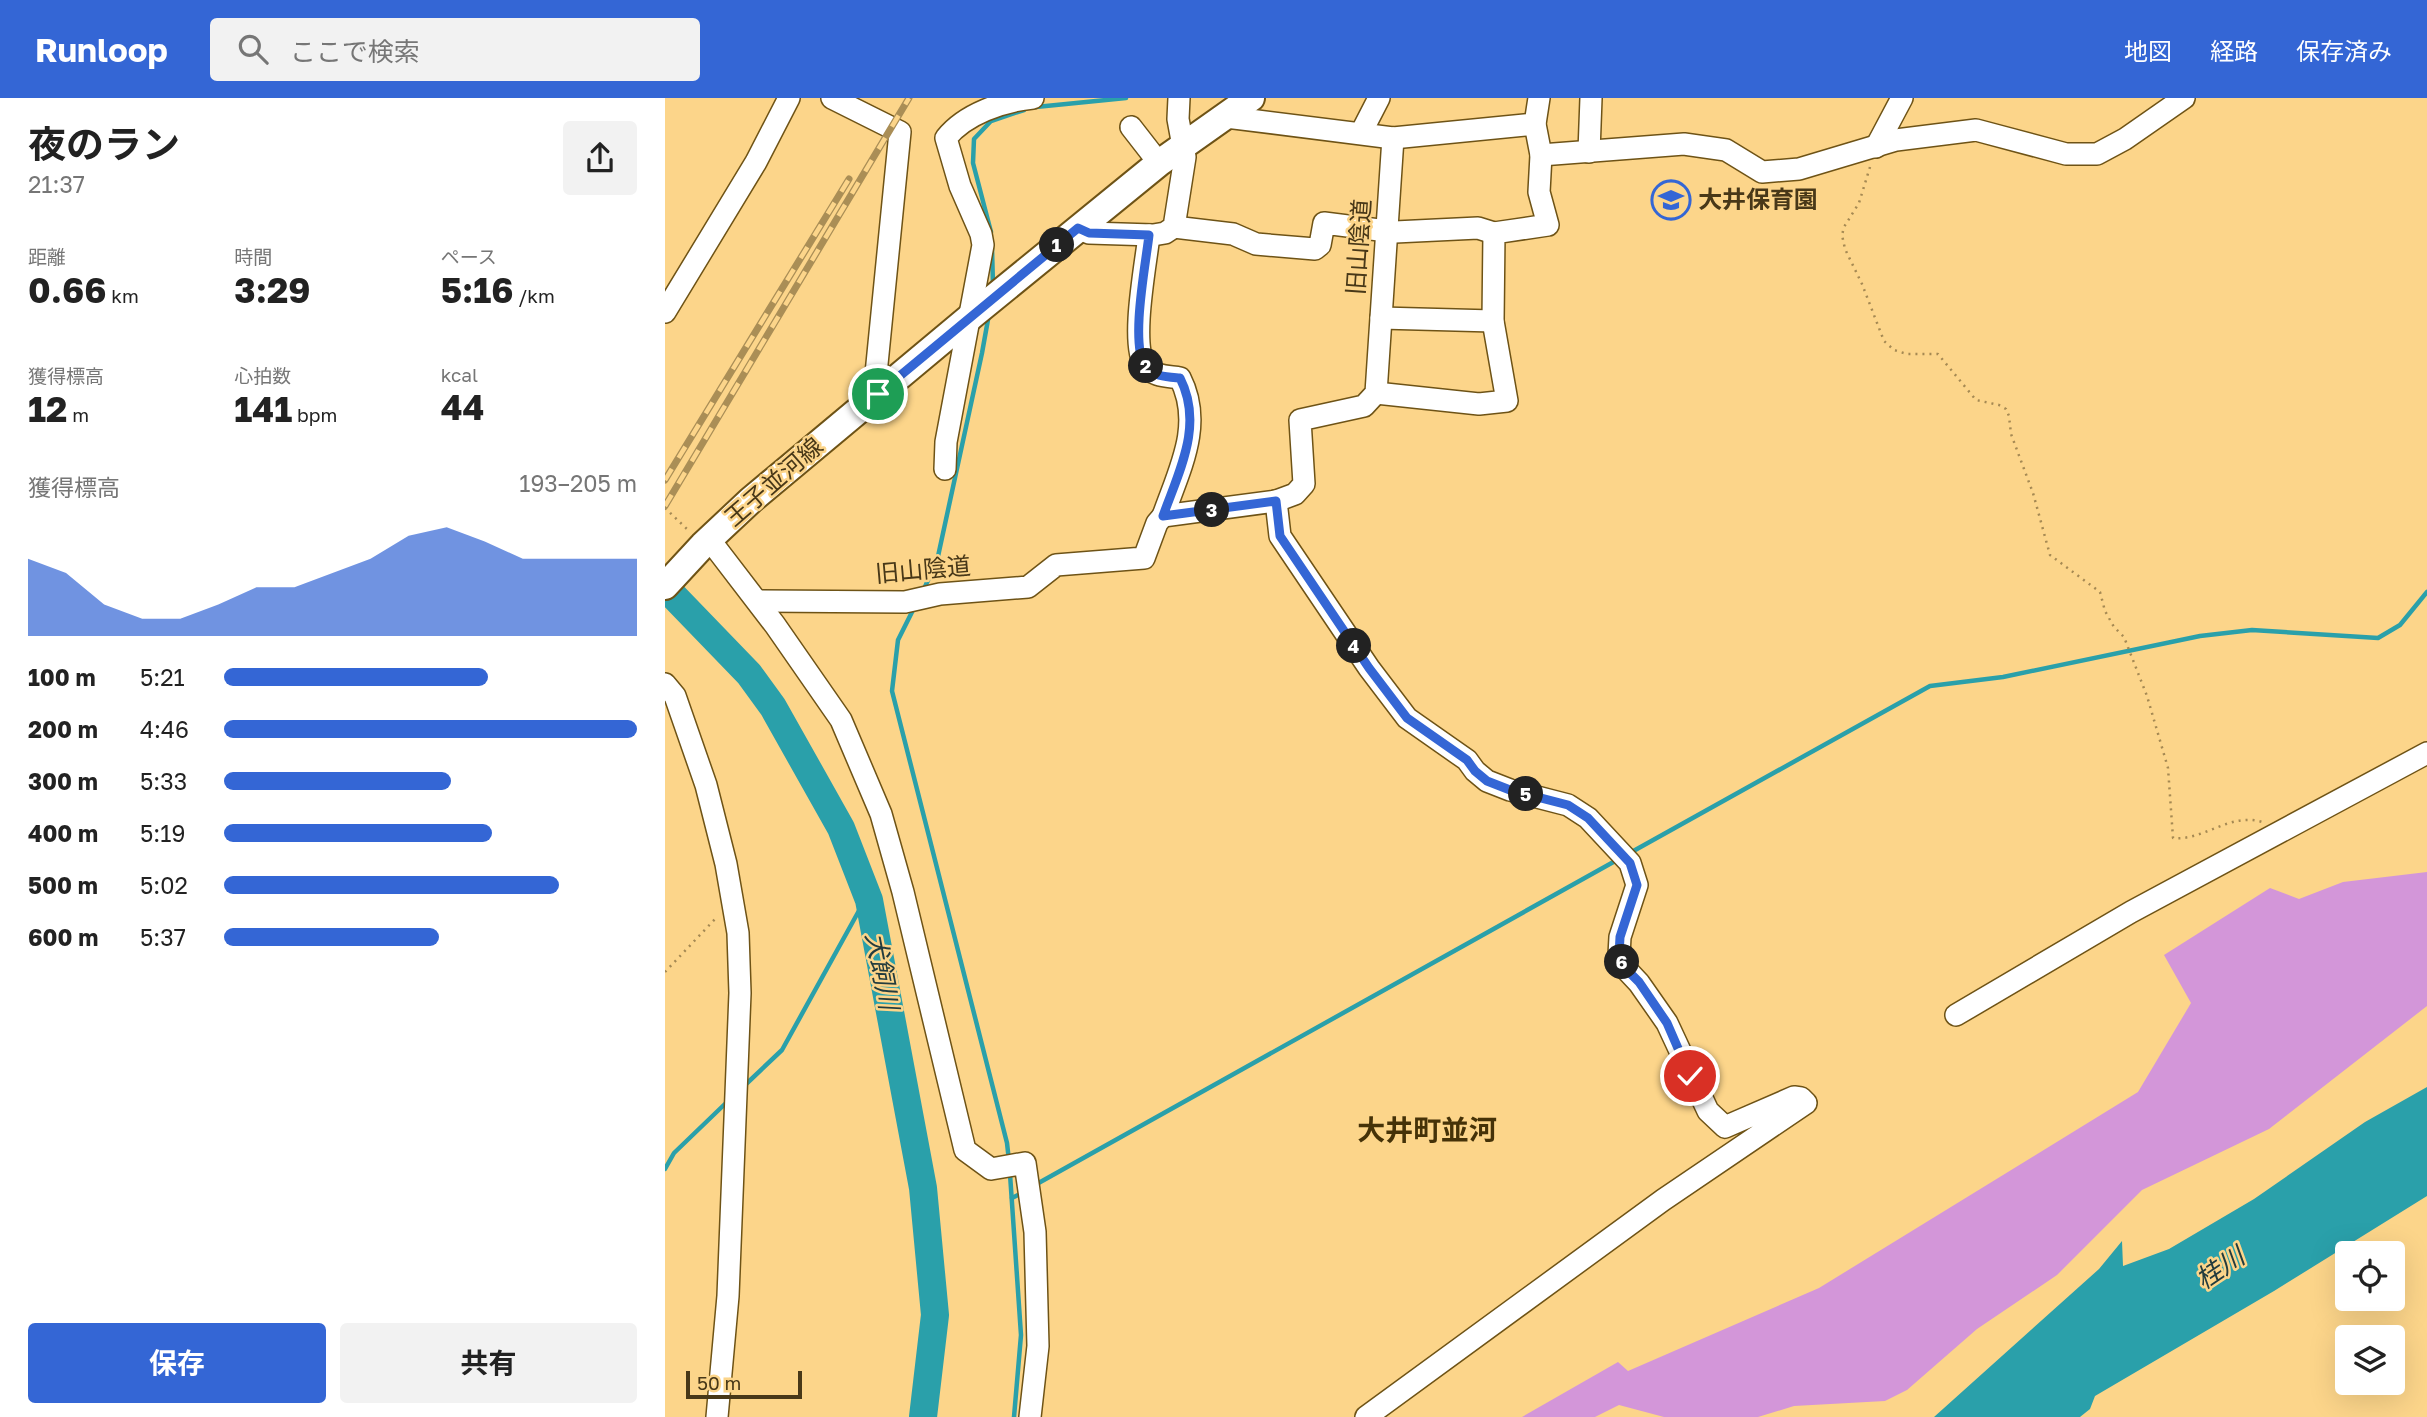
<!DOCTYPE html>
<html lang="ja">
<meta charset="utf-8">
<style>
body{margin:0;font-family:"Golos Text","Noto Sans JP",sans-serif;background:#f2f2f2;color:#222;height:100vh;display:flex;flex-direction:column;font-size:26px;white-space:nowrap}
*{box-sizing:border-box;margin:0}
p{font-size:23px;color:#767676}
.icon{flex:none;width:38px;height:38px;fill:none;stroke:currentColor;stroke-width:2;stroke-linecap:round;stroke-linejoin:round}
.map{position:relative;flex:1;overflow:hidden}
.side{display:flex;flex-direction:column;background:#fff;width:665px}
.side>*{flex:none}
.controls{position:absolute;left:1670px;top:1143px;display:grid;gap:14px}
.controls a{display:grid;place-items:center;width:70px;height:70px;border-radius:7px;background:#fff;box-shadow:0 7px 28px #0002;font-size:35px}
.scale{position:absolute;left:21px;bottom:18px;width:116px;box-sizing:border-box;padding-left:7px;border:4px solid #483818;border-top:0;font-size:19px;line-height:24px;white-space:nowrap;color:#483818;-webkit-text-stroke:5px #fcd58a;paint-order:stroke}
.pin{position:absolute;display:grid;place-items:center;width:60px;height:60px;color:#fff;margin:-30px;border:4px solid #fff;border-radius:50%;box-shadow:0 2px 7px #0007}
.km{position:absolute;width:35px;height:35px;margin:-18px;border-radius:50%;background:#222;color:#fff;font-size:19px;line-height:35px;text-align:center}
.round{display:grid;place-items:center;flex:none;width:74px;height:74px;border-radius:7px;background:#f2f2f2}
.headline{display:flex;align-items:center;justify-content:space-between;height:119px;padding:0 28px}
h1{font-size:38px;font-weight:700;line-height:52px}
.metrics{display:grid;grid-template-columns:repeat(3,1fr);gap:10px;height:119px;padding:7px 28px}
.metrics div{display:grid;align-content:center}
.metrics b{font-size:35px;font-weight:700}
.metrics small{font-size:19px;font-weight:400}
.metrics p{font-size:19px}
.chart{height:196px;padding:14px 28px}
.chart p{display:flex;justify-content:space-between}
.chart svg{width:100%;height:126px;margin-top:7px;fill:#3466d5;opacity:.7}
.cta{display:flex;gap:14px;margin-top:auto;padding:14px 28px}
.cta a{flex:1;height:80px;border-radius:7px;background:#3466d5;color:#fff;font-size:28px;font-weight:700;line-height:80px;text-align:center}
.cta a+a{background:#f2f2f2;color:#222}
ul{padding:0 28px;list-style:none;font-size:23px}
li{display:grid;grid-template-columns:112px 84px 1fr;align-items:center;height:52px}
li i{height:18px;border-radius:9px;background:#3466d5}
header{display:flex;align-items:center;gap:42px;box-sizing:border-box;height:98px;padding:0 35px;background:#3466d5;color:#fff}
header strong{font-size:33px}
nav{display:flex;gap:38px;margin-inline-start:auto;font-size:24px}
.search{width:490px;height:63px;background:#f2f2f2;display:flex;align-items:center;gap:18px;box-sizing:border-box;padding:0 24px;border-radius:7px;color:#767676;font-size:26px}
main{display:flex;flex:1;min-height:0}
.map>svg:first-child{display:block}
.green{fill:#d396d9}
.water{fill:#2aa0aa}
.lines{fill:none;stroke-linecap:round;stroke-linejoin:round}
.stream{stroke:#2aa0aa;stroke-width:4.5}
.river{stroke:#2aa0aa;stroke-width:28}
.minor-casing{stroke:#6e5316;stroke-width:24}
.major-casing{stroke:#6e5316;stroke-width:30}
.path{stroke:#a58953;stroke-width:2.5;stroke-dasharray:2 5;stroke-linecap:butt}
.minor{stroke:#fff;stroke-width:21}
.major{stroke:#fff;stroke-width:26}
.rail-casing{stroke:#aa8e56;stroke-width:7}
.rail{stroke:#fcd58a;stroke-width:4.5;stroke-dasharray:13;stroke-linecap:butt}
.route-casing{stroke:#fff;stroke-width:14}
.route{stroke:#3466d5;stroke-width:9}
.labels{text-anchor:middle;stroke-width:5;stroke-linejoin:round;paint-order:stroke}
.poi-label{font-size:24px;font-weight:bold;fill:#483818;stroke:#fcd58a;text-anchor:start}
.street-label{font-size:24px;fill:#483818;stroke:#fcd58a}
.water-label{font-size:26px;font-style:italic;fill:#233c3e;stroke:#fcd58a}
.quarter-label{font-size:28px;font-weight:bold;fill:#453208;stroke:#fcd58a}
</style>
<header>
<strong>Runloop</strong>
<div class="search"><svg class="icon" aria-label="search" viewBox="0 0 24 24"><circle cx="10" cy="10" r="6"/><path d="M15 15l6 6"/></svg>ここで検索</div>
<nav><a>地図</a><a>経路</a><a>保存済み</a></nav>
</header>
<main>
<section class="side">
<div class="headline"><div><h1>夜のラン</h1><p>21:37</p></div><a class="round"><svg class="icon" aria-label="share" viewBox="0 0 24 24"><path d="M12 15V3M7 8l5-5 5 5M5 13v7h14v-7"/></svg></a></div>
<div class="metrics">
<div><p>距離</p><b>0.66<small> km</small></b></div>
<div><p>時間</p><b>3:29</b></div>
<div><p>ペース</p><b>5:16<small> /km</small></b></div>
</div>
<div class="metrics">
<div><p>獲得標高</p><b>12<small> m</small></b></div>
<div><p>心拍数</p><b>141<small> bpm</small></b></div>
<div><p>kcal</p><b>44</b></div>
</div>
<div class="chart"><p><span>獲得標高</span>193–205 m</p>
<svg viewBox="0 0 160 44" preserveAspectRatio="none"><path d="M0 44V17L10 22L20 33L30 38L40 38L50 33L60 27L70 27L80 22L90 17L100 9L110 6L120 11L130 17L140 17L150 17L160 17V44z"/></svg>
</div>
<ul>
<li><b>100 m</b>5:21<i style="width:64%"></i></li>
<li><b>200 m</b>4:46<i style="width:100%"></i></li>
<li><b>300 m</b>5:33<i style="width:55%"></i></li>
<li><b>400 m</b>5:19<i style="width:65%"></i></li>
<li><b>500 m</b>5:02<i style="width:81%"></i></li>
<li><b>600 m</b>5:37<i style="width:52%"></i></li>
</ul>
<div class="cta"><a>保存</a><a>共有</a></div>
</section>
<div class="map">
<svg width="1762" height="1319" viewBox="0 0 1762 1319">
<rect width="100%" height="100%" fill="#fcd58a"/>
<polygon class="green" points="1762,774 1762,908 1604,1031 1477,1092 1392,1177 1312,1231 1242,1292 1220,1303 1129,1308 1093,1319 999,1319 954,1307 930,1319 857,1319 953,1264 963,1273 1154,1190 1473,994 1526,905 1499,857 1605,790 1634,801 1678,784"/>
<polygon class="water" points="1762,989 1762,1098 1609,1193 1430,1298 1425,1311 1415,1319 1269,1319 1434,1171 1457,1143 1458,1168 1504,1151 1589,1101 1700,1024"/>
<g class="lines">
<g class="stream">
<polyline points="371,9 461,0"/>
<polyline points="326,134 308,65 309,41 326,23 359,12"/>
<polyline points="327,150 328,187"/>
<polyline points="258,493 272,463 317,255 324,216"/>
<polyline points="249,510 233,542 227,593 342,1045 344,1063"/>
<polyline points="963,756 1265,588 1338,579 1535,538 1587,532 1713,540 1735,527 1762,494"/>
<polyline points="79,988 117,952 196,809 204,802"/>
<polyline points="0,1071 9,1055 62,1004"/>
<polyline points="345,1076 356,1237 349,1319"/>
<polyline points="370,1087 952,762"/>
<polyline points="347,1100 357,1095"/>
</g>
<polyline class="river" points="0,489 84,576 108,609 176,730 204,802 258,1090 270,1217 258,1319"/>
<g class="minor-casing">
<g id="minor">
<polyline points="167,0 235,34 210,286 213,296"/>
<polyline points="561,19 728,40 870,26"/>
<polyline points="466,29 494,65"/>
<polyline points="696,35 714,0"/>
<polyline points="1211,49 1237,0"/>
<polyline points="924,54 926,0"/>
<polyline points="876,57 1019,46 1061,52 1097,74 1134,71 1231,42 1311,32 1401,56 1432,56 1460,41 1519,0"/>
<polyline points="509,129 568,136 591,146 650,151 655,147 659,125 730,134 813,130 829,135"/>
<polyline points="413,130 424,135 488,137 500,135 509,129 520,59 513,21 514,0"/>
<path d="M484,137C481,166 465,245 480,268C488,279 504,278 515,280C539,327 514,372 498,418"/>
<polyline points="0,214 91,64 124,0"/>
<polyline points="716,220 828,223"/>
<polyline points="711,295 814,306 842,303 828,223 829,135 883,127 874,94 876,57 870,26 874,0"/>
<path d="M280,371L281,344L318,147L316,136L295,88L281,40C300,16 338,3 368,0"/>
<polyline points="611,403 615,438 704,570 742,620 802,662 810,673 822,683 845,692 903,707 923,720 965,765 972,787 955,839 954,857 959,869 974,885 1002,925 1043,1013 1060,1029 1129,999 1136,1000 1141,1005 998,1102 701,1319"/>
<polyline points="44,441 110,527 176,622 216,716 238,794 300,1052 326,1071 360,1065 370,1134 373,1248 365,1319"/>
<polyline points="93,503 240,504 275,496 363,489 391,467 479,460 492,425 498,418 611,403 630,396 639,386 635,322 699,308 711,295 728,40"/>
<polyline points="0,586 10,598 41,687 61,766 73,835 75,895 63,1198 52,1319"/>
<polyline points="1291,917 1466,814 1762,655"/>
</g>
</g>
<g class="major-casing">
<polyline id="major" points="0,488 38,447 86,402 310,215 494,65 586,0"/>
</g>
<g class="path">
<path d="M1205,69L1194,105L1179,129L1177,137L1180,151L1197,186L1219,243L1229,252L1242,256H1273L1311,302L1334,307L1341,311L1344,318L1346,336L1368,395L1385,457L1435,494L1440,513L1449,529L1459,539L1482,598L1503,670L1508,740C1539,743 1565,714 1597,724"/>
<polyline points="0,410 23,432"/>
<polyline points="0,874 51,820"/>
</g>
<use href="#minor" class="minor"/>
<use href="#major" class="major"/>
<g class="rail-casing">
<g id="rail">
<polyline points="0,382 184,81"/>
<polyline points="0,408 244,0"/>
</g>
</g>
<use href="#rail" class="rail"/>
</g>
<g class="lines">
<g class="route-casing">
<path id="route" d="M213,296L413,130L424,135L484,137C481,165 465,245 480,268C488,279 504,279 515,280C539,327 514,373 498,418L611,403L615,438L704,570L742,620L802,662L810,673L822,683L845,692L903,707L923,720L965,765L972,787L955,839L954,857L959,869L974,884L1002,925L1025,978"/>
</g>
<use href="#route" class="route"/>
</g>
<defs>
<g id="school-ring" transform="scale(2.0125)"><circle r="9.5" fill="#fcd58a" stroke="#3466d5" stroke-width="1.5"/><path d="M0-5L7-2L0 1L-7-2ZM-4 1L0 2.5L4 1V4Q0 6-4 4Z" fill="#3466d5"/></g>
</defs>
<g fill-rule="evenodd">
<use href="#school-ring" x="1006" y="102"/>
</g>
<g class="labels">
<g class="poi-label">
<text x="1033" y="110">大井保育園</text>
</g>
<g class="street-label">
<text transform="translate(694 149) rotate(-86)" y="8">旧山陰道</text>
<text transform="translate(109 384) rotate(-41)" y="8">王子並河線</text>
<text transform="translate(258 472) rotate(-5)" y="8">旧山陰道</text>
</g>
<g class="water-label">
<text transform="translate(217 873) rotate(79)" y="9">犬飼川</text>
<text transform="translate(1555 1170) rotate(-34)" y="9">桂川</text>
</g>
<g class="quarter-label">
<text x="762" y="1042">大井町並河</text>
</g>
</g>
</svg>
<div class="controls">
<a><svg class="icon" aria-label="locate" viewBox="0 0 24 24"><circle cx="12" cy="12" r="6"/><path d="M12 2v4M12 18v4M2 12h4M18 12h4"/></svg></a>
<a><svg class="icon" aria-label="layers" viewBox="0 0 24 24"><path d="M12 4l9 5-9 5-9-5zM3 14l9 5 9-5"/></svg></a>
</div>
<div class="scale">50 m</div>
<div class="pin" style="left:213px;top:296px;background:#1e9e55"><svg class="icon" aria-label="arrive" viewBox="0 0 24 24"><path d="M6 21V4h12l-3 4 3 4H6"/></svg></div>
<div class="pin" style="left:1025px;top:978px;background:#d93025"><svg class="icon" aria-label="check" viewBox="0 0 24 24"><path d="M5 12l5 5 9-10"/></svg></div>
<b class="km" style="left:392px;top:147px">1</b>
<b class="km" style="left:481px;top:268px">2</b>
<b class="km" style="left:547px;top:412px">3</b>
<b class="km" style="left:689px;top:548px">4</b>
<b class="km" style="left:861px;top:696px">5</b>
<b class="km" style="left:957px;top:864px">6</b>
</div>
</main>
